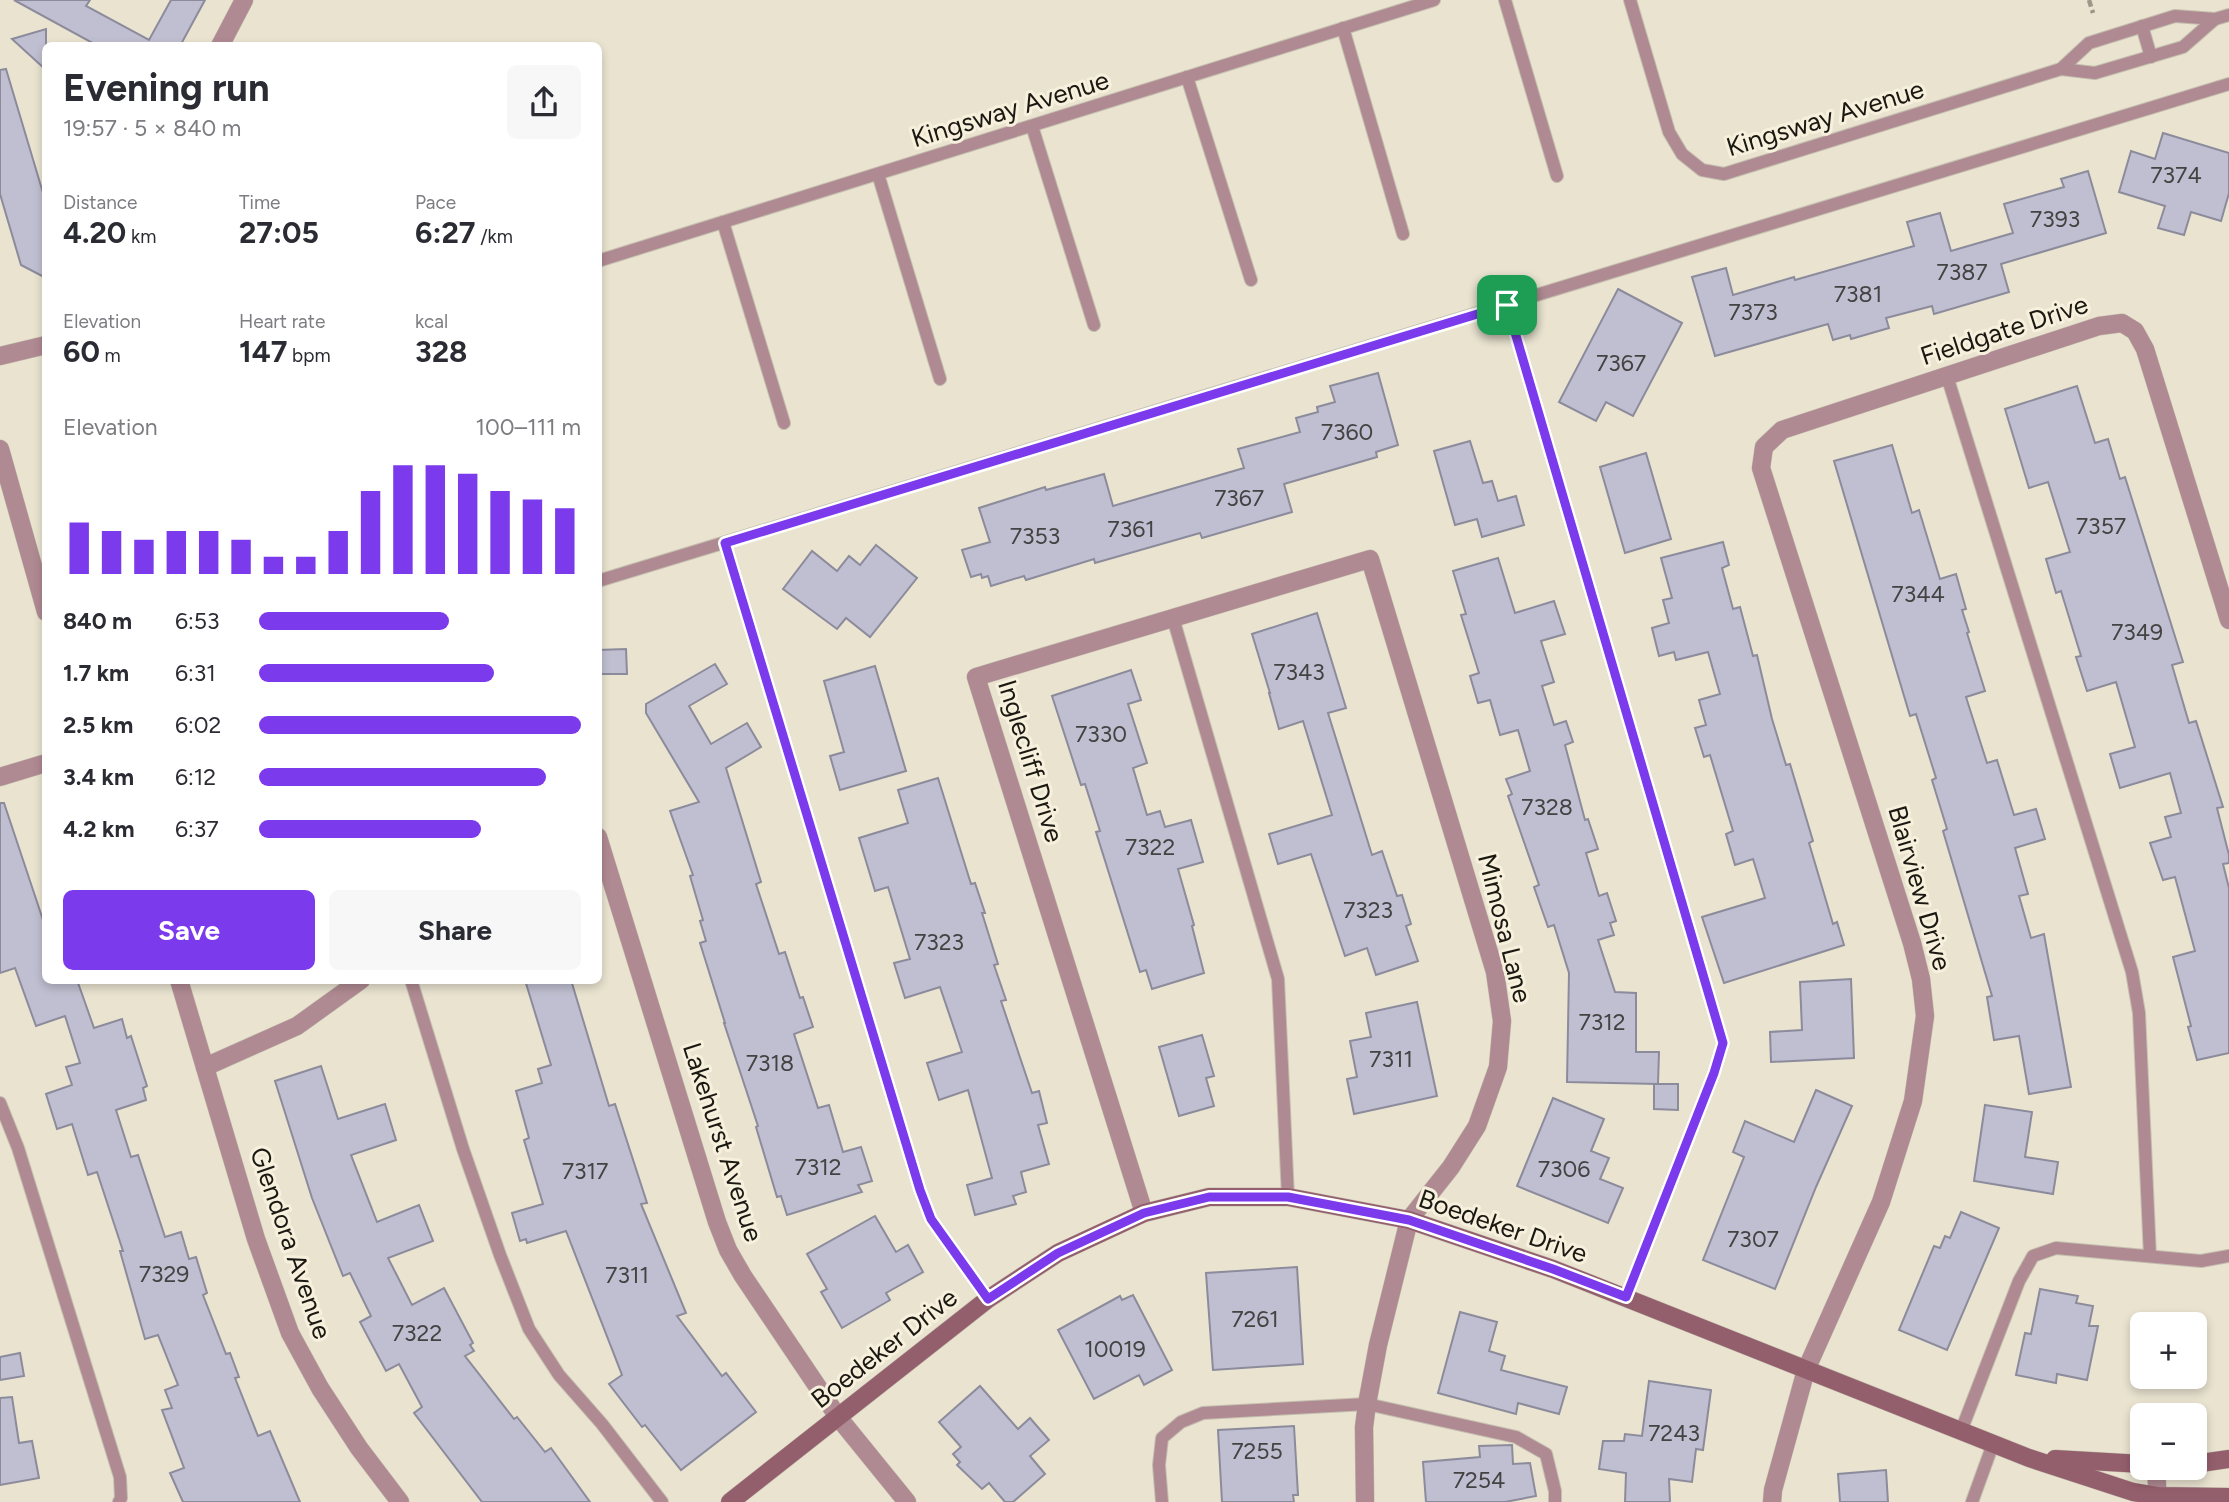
<!DOCTYPE html>
<meta charset="utf-8">
<style>
body{margin:0;font-family:Figtree,sans-serif;background:#f7f7f7;color:#2b2b33;height:100vh;display:flex;flex-direction:column;font-size:26px;white-space:nowrap}
*{box-sizing:border-box;margin:0}
p{font-size:23px;color:#7c7c81}
.icon{flex:none;width:38px;height:38px;fill:none;stroke:currentColor;stroke-width:2;stroke-linecap:round;stroke-linejoin:round}
.map{position:relative;flex:1;overflow:hidden}
.side{position:absolute;left:42px;top:42px;width:560px;height:942px;display:flex;flex-direction:column;background:#fff;border-radius:10px;box-shadow:0 4px 10px #0003}
.side>*{flex:none}
.fabs{position:absolute;left:2130px;top:1312px;display:grid;gap:14px}
.fabs a{display:grid;place-items:center;width:77px;height:77px;border-radius:10px;background:#fff;box-shadow:0 4px 10px #0003;font-size:35px}
.pin{position:absolute;display:grid;place-items:center;width:60px;height:60px;color:#fff;margin:-30px;border-radius:14px;box-shadow:0 4px 10px #0006}
.round{display:grid;place-items:center;flex:none;width:74px;height:74px;border-radius:10px;background:#f7f7f7}
.overview{display:flex;align-items:center;justify-content:space-between;height:119px;padding:0 21px}
h1{font-size:38px;font-weight:700;line-height:52px}
.figures{display:grid;grid-template-columns:repeat(3,1fr);gap:10px;height:119px;padding:7px 21px}
.figures div{display:grid;align-content:center}
.figures b{font-size:30px;font-weight:700}
.figures small{font-size:19px;font-weight:400}
.figures p{font-size:19px}
.chart{height:196px;padding:14px 21px}
.chart p{display:flex;justify-content:space-between}
.chart svg{width:100%;height:126px;margin-top:7px;stroke:#7c3aed;stroke-width:6}
.button{display:flex;gap:14px;margin-top:auto;padding:14px 21px}
.button a{flex:1;height:80px;border-radius:10px;background:#7c3aed;color:#fff;font-size:28px;font-weight:700;line-height:80px;text-align:center}
.button a+a{background:#f7f7f7;color:#2b2b33}
ul{padding:0 21px;list-style:none;font-size:23px}
li{display:grid;grid-template-columns:112px 84px 1fr;align-items:center;height:52px}
li i{height:18px;border-radius:9px;background:#7c3aed}
.map>svg:first-child{display:block}
.building{fill:#c0bfd1;stroke:#8c8b9c;stroke-width:2}
.lines{fill:none;stroke-linecap:round;stroke-linejoin:round}
.lane-casing{stroke:#c4beae;stroke-width:14}
.street-casing{stroke:#c4beae;stroke-width:19}
.secondary-casing{stroke:#c4beae;stroke-width:19}
.path{stroke:#9c9789;stroke-width:4.5;stroke-dasharray:7 3.5;stroke-linecap:butt}
.lane{stroke:#b08a92;stroke-width:12}
.street{stroke:#b08a92;stroke-width:18}
.secondary{stroke:#945f6c;stroke-width:18}
.route-casing{stroke:#fff;stroke-width:14}
.route{stroke:#7c3aed;stroke-width:9}
.labels{text-anchor:middle;stroke-width:6;stroke-linejoin:round;paint-order:stroke}
.number-label{font-size:23px;fill:#444242}
.street-label{font-size:26px;fill:#1b1812;stroke:#f6f0dd}
</style>
<div class="map">
<svg width="2229" height="1502" viewBox="0 0 2229 1502">
<rect width="100%" height="100%" fill="#e9e3d0"/>
<g class="building">
<polygon points="14,0 90,0 86,6 149,40 171,0 205,0 180,46 98,46"/>
<polygon points="46,29 46,70 12,39"/>
<polygon points="6,69 46,203 46,278 21,265 0,194 0,70"/>
<polygon points="2163,133 2229,153 2229,193 2221,221 2191,212 2184,235 2158,228 2165,206 2119,192 2131,151 2155,159"/>
<polygon points="2088,171 2106,233 2001,264 2009,292 1934,314 1932,306 1886,318 1889,328 1851,339 1850,335 1833,340 1828,324 1715,356 1692,277 1726,268 1733,295 1794,277 1795,280 1914,246 1907,222 1940,213 1951,251 2013,233 2004,204 2064,187 2061,179"/>
<polygon points="1618,289 1682,323 1633,416 1606,402 1596,421 1559,402"/>
<polygon points="1378,373 1398,445 1376,452 1377,457 1284,484 1292,512 1202,538 1200,533 1095,563 1094,559 1026,580 1024,576 991,586 988,576 982,578 981,574 971,577 962,550 990,542 979,508 1045,487 1046,490 1104,474 1113,506 1244,468 1238,449 1300,432 1296,418 1318,412 1317,407 1335,402 1330,386"/>
<polygon points="2077,386 2095,443 2108,439 2120,479 2125,477 2183,662 2172,665 2189,723 2196,721 2223,807 2217,808 2229,855 2229,863 2223,864 2229,888 2229,1053 2197,1060 2188,1027 2191,1026 2173,957 2195,951 2175,877 2163,880 2150,843 2171,837 2165,817 2181,813 2170,773 2120,788 2110,754 2135,747 2116,682 2087,691 2076,657 2081,656 2061,591 2056,593 2046,559 2070,552 2048,482 2029,488 2005,409"/>
<polygon points="1470,441 1483,483 1492,481 1498,501 1516,496 1524,525 1482,537 1477,519 1455,525 1434,451"/>
<polygon points="1892,445 1912,513 1919,510 1940,579 1956,574 1966,609 1962,610 1969,632 1967,633 1985,691 1966,697 1987,763 1997,760 2014,815 2036,809 2045,839 2015,848 2028,894 2019,896 2031,938 2044,934 2071,1087 2029,1094 2019,1036 1994,1040 1987,997 1992,996 1943,831 1947,829 1932,780 1936,778 1916,714 1910,716 1834,461"/>
<polygon points="1646,453 1671,539 1625,553 1600,467"/>
<polygon points="1723,542 1729,565 1722,568 1733,609 1740,607 1753,656 1757,655 1772,719 1786,765 1790,764 1813,841 1809,843 1833,924 1837,922 1844,945 1724,983 1702,917 1765,898 1753,859 1735,865 1726,834 1733,831 1710,755 1704,757 1695,728 1706,725 1699,700 1720,694 1708,652 1676,660 1674,652 1659,656 1652,628 1669,623 1663,600 1672,598 1661,558"/>
<polygon points="876,545 917,578 870,637 846,618 837,629 783,589 812,551 837,571 849,556 860,565"/>
<polygon points="1498,558 1515,613 1554,601 1565,634 1541,641 1554,682 1542,686 1554,725 1566,721 1573,742 1565,745 1585,820 1588,819 1598,849 1586,853 1599,896 1607,893 1616,921 1610,923 1614,935 1598,940 1615,992 1636,993 1636,1052 1659,1052 1658,1084 1567,1082 1569,973 1554,925 1548,927 1534,887 1539,885 1508,796 1512,794 1506,779 1530,771 1518,730 1500,735 1490,700 1478,703 1470,676 1479,673 1461,615 1466,614 1453,571"/>
<polygon points="1317,613 1346,708 1328,713 1372,855 1382,851 1397,896 1402,895 1411,924 1406,926 1418,961 1376,975 1367,948 1345,956 1311,854 1278,864 1269,834 1332,815 1303,721 1279,729 1269,693 1270,693 1252,634"/>
<polygon points="626,649 627,674 598,674 598,650"/>
<polygon points="715,664 727,684 689,706 711,744 747,723 761,747 726,768 761,882 756,884 779,954 785,952 800,998 803,997 813,1027 794,1034 818,1108 829,1105 843,1152 861,1147 872,1181 858,1185 862,1192 787,1215 781,1196 777,1197 756,1127 758,1126 724,1023 725,1023 700,943 706,941 700,921 703,920 690,876 693,875 670,811 699,802 646,713 646,704"/>
<polygon points="875,666 906,771 840,790 830,756 844,752 824,681"/>
<polygon points="1131,670 1141,700 1128,704 1147,763 1133,768 1147,815 1160,811 1165,827 1191,820 1203,862 1178,869 1194,925 1192,926 1204,973 1152,989 1146,970 1140,972 1096,832 1100,831 1085,784 1081,785 1052,696"/>
<polygon points="938,778 971,884 975,883 985,913 982,913 998,964 994,965 1006,1000 1001,1001 1032,1093 1039,1091 1047,1123 1038,1125 1049,1164 1021,1172 1026,1192 1013,1196 1016,1204 975,1215 967,1185 992,1178 968,1090 939,1100 927,1063 962,1052 940,987 905,998 894,963 910,959 888,887 875,891 859,838 908,823 898,790"/>
<polygon points="0,803 4,803 46,929 46,980 77,980 94,1028 122,1019 127,1038 131,1036 147,1086 143,1088 146,1100 116,1110 131,1157 138,1155 165,1237 181,1232 189,1259 196,1257 207,1293 203,1295 226,1354 230,1353 239,1377 235,1378 258,1436 270,1431 300,1502 183,1502 170,1473 184,1468 162,1410 172,1408 165,1390 178,1385 158,1335 145,1339 120,1251 123,1251 97,1172 88,1175 72,1124 57,1129 46,1094 72,1085 66,1067 80,1063 65,1016 36,1026 15,968 0,973"/>
<polygon points="1851,979 1854,1058 1771,1062 1770,1032 1802,1030 1800,982"/>
<polygon points="525,980 571,980 609,1106 615,1104 647,1203 641,1204 686,1313 677,1316 722,1376 726,1373 756,1412 681,1470 645,1425 642,1427 609,1384 622,1375 566,1231 527,1243 526,1239 520,1241 512,1213 543,1204 524,1140 529,1138 516,1091 542,1083 538,1069 551,1065"/>
<polygon points="1417,1002 1437,1096 1354,1114 1347,1079 1357,1077 1350,1041 1371,1037 1366,1013"/>
<polygon points="1202,1035 1214,1076 1206,1078 1214,1106 1179,1116 1159,1047"/>
<polygon points="321,1066 338,1119 385,1104 396,1140 351,1155 377,1222 419,1205 433,1241 388,1258 412,1305 444,1288 473,1343 470,1345 474,1351 465,1356 514,1419 517,1417 545,1452 551,1448 590,1502 482,1502 414,1413 422,1407 399,1364 386,1371 360,1322 371,1316 350,1273 343,1276 312,1198 275,1081"/>
<polygon points="1654,1084 1678,1084 1678,1110 1654,1109"/>
<polygon points="1816,1090 1852,1106 1816,1187 1775,1289 1703,1260 1744,1157 1733,1152 1745,1121 1794,1142"/>
<polygon points="1553,1098 1604,1119 1591,1151 1609,1158 1600,1179 1623,1188 1608,1223 1517,1186"/>
<polygon points="1985,1105 2032,1112 2025,1157 2058,1162 2053,1194 1974,1181"/>
<polygon points="1961,1212 1999,1228 1947,1350 1899,1330 1934,1246 1940,1248 1945,1236 1950,1238"/>
<polygon points="875,1216 896,1252 908,1245 923,1272 886,1293 890,1300 842,1328 821,1292 827,1289 807,1254"/>
<polygon points="1297,1267 1303,1364 1213,1370 1206,1273"/>
<polygon points="2040,1289 2078,1296 2076,1303 2093,1306 2089,1326 2098,1326 2087,1380 2057,1374 2056,1383 2016,1375 2025,1333 2031,1334"/>
<polygon points="1133,1295 1172,1370 1144,1385 1139,1375 1094,1399 1058,1330 1120,1296 1122,1300"/>
<polygon points="1460,1312 1497,1322 1489,1351 1505,1356 1501,1370 1567,1387 1559,1414 1518,1403 1516,1414 1438,1393"/>
<polygon points="20,1353 24,1376 0,1380 0,1357"/>
<polygon points="1649,1381 1711,1390 1703,1450 1696,1449 1692,1482 1669,1479 1670,1502 1625,1502 1626,1473 1599,1469 1603,1441 1624,1441 1625,1434 1642,1436"/>
<polygon points="980,1386 1018,1429 1030,1418 1049,1440 1030,1456 1045,1474 1013,1502 1005,1502 989,1483 982,1489 957,1465 960,1462 953,1454 961,1447 939,1422"/>
<polygon points="12,1397 19,1443 32,1441 39,1478 0,1485 0,1398"/>
<polygon points="1294,1426 1298,1495 1293,1495 1294,1502 1222,1502 1218,1430"/>
<polygon points="1512,1445 1513,1464 1530,1463 1536,1496 1505,1502 1426,1502 1423,1462 1480,1457 1479,1446"/>
<polygon points="1886,1470 1888,1502 1840,1502 1838,1474"/>
</g>
<g class="lines">
<g class="lane-casing">
<g id="lane">
<polyline points="1505,0 1557,176"/>
<polyline points="1630,0 1669,132 1682,154 1702,170 1724,174 2061,69 2095,73 2183,47 2215,19"/>
<polyline points="2142,26 2151,57"/>
<polyline points="1343,28 1403,234"/>
<polyline points="2061,69 2089,43 2175,16 2215,19 2229,15"/>
<polyline points="1187,77 1251,280"/>
<polyline points="1032,126 1094,325"/>
<polyline points="878,174 940,379"/>
<polyline points="723,222 784,423"/>
<polyline points="598,261 1434,0"/>
<polyline points="1507,305 1723,1043 1714,1073 1626,1297"/>
<polyline points="1947,376 2132,972 2139,1013 2150,1256"/>
<polyline points="725,543 920,1190 931,1219 988,1299"/>
<polyline points="598,581 2229,84"/>
<polyline points="1173,618 1278,979 1288,1197"/>
<polyline points="411,980 463,1149 500,1255 529,1329 559,1375 602,1424 662,1502"/>
<polyline points="0,1103 18,1148 120,1477 121,1498 119,1502"/>
<polyline points="1961,1431 2019,1281 2033,1256 2056,1248 2201,1261 2229,1256"/>
<polyline points="1162,1502 1159,1465 1162,1438 1181,1422 1203,1413 1367,1404 1516,1437 1546,1454 1555,1491 1555,1502"/>
<polyline points="1972,1502 1993,1444"/>
</g>
</g>
<g class="street-casing">
<g id="street">
<polyline points="220,46 244,0"/>
<polyline points="0,356 46,345"/>
<polyline points="0,449 46,612"/>
<polyline points="0,777 46,763"/>
<polyline points="598,837 717,1222 728,1250 743,1276 838,1417 907,1502"/>
<polyline points="179,980 256,1239 290,1333 320,1388 359,1448 400,1502"/>
<polyline points="205,1067 297,1026 361,980"/>
<polyline points="1144,1213 976,677 1370,559 1495,972 1502,1021 1498,1067 1477,1126 1451,1167 1409,1220 1378,1345 1367,1404 1364,1427 1365,1502"/>
<polyline points="2156,1468 2158,1502"/>
<polyline points="1772,1502 1773,1490 1806,1370 1881,1202 1913,1101 1925,1016 1921,979 1912,943 1761,468 1764,447 1782,430 2099,326 2122,323 2135,331 2145,349 2229,620"/>
</g>
</g>
<g class="secondary-casing">
<g id="secondary">
<polyline points="2055,1459 2142,1464"/>
<polyline points="2194,1464 2229,1459"/>
<polyline points="730,1502 988,1299 1058,1253 1144,1213 1209,1197 1288,1197 1409,1220 1553,1269 2029,1458 2133,1492 2157,1496 2229,1497"/>
</g>
</g>
<polyline class="path" points="2089,0 2093,13"/>
<use href="#lane" class="lane"/>
<use href="#street" class="street"/>
<use href="#secondary" class="secondary"/>
</g>
<g class="lines">
<g class="route-casing">
<polygon id="route" points="1507,305 1723,1043 1714,1073 1626,1297 1553,1269 1409,1220 1288,1197 1209,1197 1144,1213 1058,1253 988,1299 931,1219 920,1190 725,543"/>
</g>
<use href="#route" class="route"/>
</g>
<g class="labels">
<g class="number-label">
<text x="2176" y="183">7374</text>
<text x="2055" y="227">7393</text>
<text x="1962" y="280">7387</text>
<text x="1858" y="302">7381</text>
<text x="1753" y="320">7373</text>
<text x="1621" y="371">7367</text>
<text x="1347" y="440">7360</text>
<text x="1239" y="506">7367</text>
<text x="2101" y="534">7357</text>
<text x="1131" y="537">7361</text>
<text x="1035" y="544">7353</text>
<text x="1918" y="602">7344</text>
<text x="2137" y="640">7349</text>
<text x="1299" y="680">7343</text>
<text x="1101" y="742">7330</text>
<text x="1547" y="815">7328</text>
<text x="1150" y="855">7322</text>
<text x="1368" y="918">7323</text>
<text x="939" y="950">7323</text>
<text x="1602" y="1030">7312</text>
<text x="1391" y="1067">7311</text>
<text x="770" y="1071">7318</text>
<text x="818" y="1175">7312</text>
<text x="1564" y="1177">7306</text>
<text x="585" y="1179">7317</text>
<text x="1753" y="1247">7307</text>
<text x="164" y="1282">7329</text>
<text x="627" y="1283">7311</text>
<text x="1255" y="1327">7261</text>
<text x="417" y="1341">7322</text>
<text x="1115" y="1357">10019</text>
<text x="1674" y="1441">7243</text>
<text x="1257" y="1459">7255</text>
<text x="1479" y="1488">7254</text>
</g>
<g class="street-label">
<text transform="translate(1010 109) rotate(-17)" y="9">Kingsway Avenue</text>
<text transform="translate(1825 118) rotate(-17)" y="9">Kingsway Avenue</text>
<text transform="translate(2004 330) rotate(-18)" y="9">Fieldgate Drive</text>
<text transform="translate(1031 761) rotate(73)" y="9">Inglecliff Drive</text>
<text transform="translate(1920 888) rotate(74)" y="9">Blairview Drive</text>
<text transform="translate(1505 928) rotate(76)" y="9">Mimosa Lane</text>
<text transform="translate(723 1142) rotate(72)" y="9">Lakehurst Avenue</text>
<text transform="translate(1503 1226) rotate(19)" y="9">Boedeker Drive</text>
<text transform="translate(291 1243) rotate(71)" y="9">Glendora Avenue</text>
<text transform="translate(884 1348) rotate(-38)" y="9">Boedeker Drive</text>
</g>
</g>
</svg>
<div class="fabs">
<a>+</a>
<a>−</a>
</div>
<div class="pin" style="left:1507px;top:305px;background:#1e9e55"><svg class="icon" aria-label="arrive" viewBox="0 0 24 24"><path d="M6 21V4h12l-3 4 3 4H6"/></svg></div>
<section class="side">
<div class="overview"><div><h1>Evening run</h1><p>19:57 · 5 × 840 m</p></div><a class="round"><svg class="icon" aria-label="share" viewBox="0 0 24 24"><path d="M12 15V3M7 8l5-5 5 5M5 13v7h14v-7"/></svg></a></div>
<div class="figures">
<div><p>Distance</p><b>4.20<small> km</small></b></div>
<div><p>Time</p><b>27:05</b></div>
<div><p>Pace</p><b>6:27<small> /km</small></b></div>
</div>
<div class="figures">
<div><p>Elevation</p><b>60<small> m</small></b></div>
<div><p>Heart rate</p><b>147<small> bpm</small></b></div>
<div><p>kcal</p><b>328</b></div>
</div>
<div class="chart"><p><span>Elevation</span>100–111 m</p>
<svg viewBox="0 0 160 44" preserveAspectRatio="none"><path d="M5 44V26M15 44V29M25 44V32M35 44V29M45 44V29M55 44V32M65 44V38M75 44V38M85 44V29M95 44V15M105 44V6M115 44V6M125 44V9M135 44V15M145 44V18M155 44V21"/></svg>
</div>
<ul>
<li><b>840 m</b>6:53<i style="width:59%"></i></li>
<li><b>1.7 km</b>6:31<i style="width:73%"></i></li>
<li><b>2.5 km</b>6:02<i style="width:100%"></i></li>
<li><b>3.4 km</b>6:12<i style="width:89%"></i></li>
<li><b>4.2 km</b>6:37<i style="width:69%"></i></li>
</ul>
<div class="button"><a>Save</a><a>Share</a></div>
</section>
</div>
